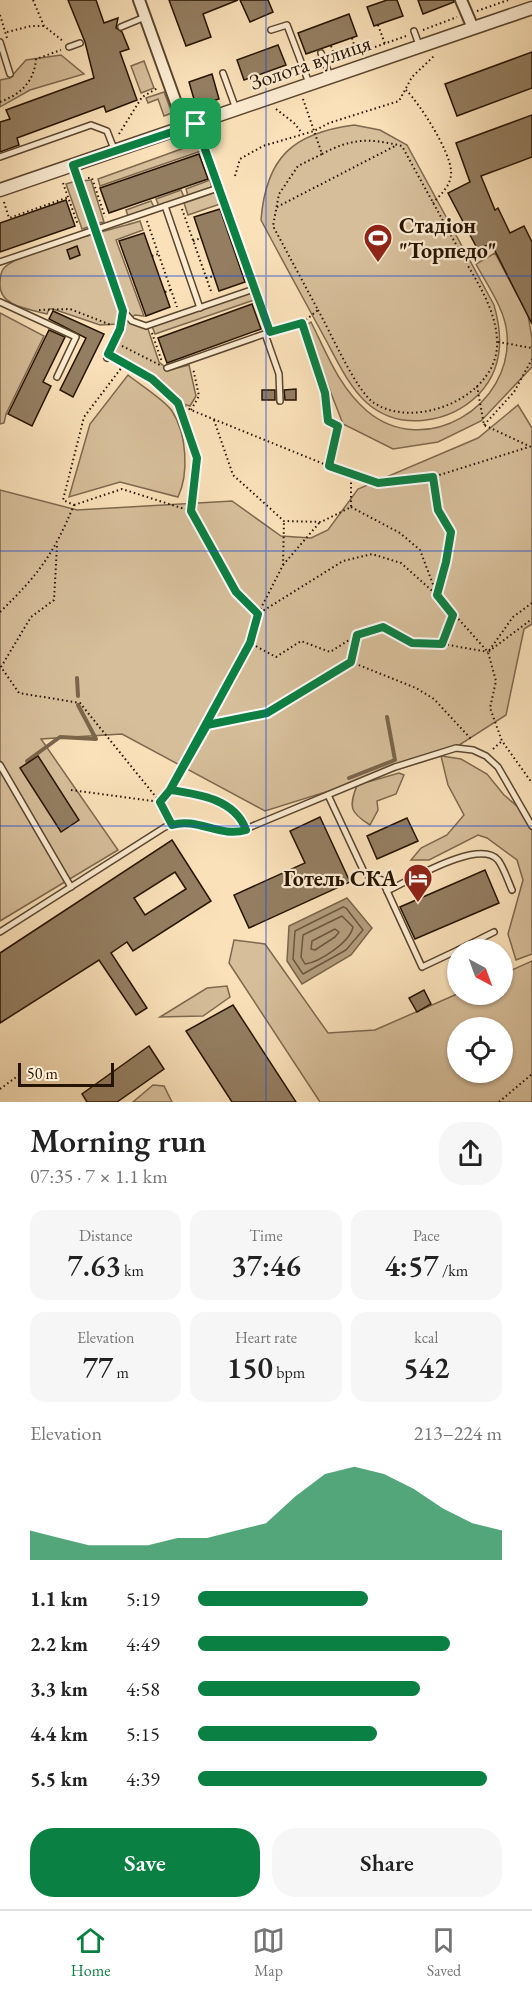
<!DOCTYPE html>
<meta charset="utf-8">
<style>
body{margin:0;font-family:"EB Garamond",serif;background:#f6f6f6;color:#222;height:100vh;display:flex;flex-direction:column;font-size:22px;white-space:nowrap}
*{box-sizing:border-box;margin:0}
p{font-size:20px;color:#767676}
.icon{flex:none;width:33px;height:33px;fill:none;stroke:currentColor;stroke-width:2;stroke-linecap:round;stroke-linejoin:round}
.map{position:relative;height:1102px;overflow:hidden}
.sheet{display:flex;flex-direction:column;background:#fff;flex:1}
.sheet>*{flex:none}
.needle{width:39px;rotate:139deg}
.controls{position:absolute;left:447px;top:939px;display:grid;gap:12px}
.controls a{display:grid;place-items:center;width:66px;height:66px;border-radius:50%;background:#fff;box-shadow:0 2px 4px #0004;font-size:30px}
.scale{position:absolute;left:18px;bottom:15px;width:96px;box-sizing:border-box;padding-left:6px;border:3px solid #261301;border-top:0;font-size:16px;line-height:21px;white-space:nowrap;color:#261301;-webkit-text-stroke:4px #fcecd2;paint-order:stroke}
.pin{position:absolute;display:grid;place-items:center;width:51px;height:51px;color:#fff;margin:-26px;border-radius:12px;box-shadow:0 3px 9px #0006}
.round{display:grid;place-items:center;flex:none;width:63px;height:63px;border-radius:24px;background:#f6f6f6}
.summary{display:flex;align-items:center;justify-content:space-between;height:102px;padding:0 30px}
h1{font-size:33px;font-weight:600;line-height:45px}
.metrics{display:grid;grid-template-columns:repeat(3,1fr);gap:9px;height:102px;padding:6px 30px}
.metrics div{display:grid;align-content:center;border-radius:15px;background:#f6f6f6;text-align:center}
.metrics b{font-size:30px;font-weight:600}
.metrics small{font-size:16px;font-weight:400}
.metrics p{font-size:16px}
.chart{height:168px;padding:12px 30px}
.chart p{display:flex;justify-content:space-between}
.chart svg{width:100%;height:108px;margin-top:6px;fill:#0b8043;opacity:.7}
.button{display:flex;gap:12px;margin-top:auto;padding:12px 30px}
.button a{flex:1;height:69px;border-radius:24px;background:#0b8043;color:#fff;font-size:24px;font-weight:600;line-height:69px;text-align:center}
.button a+a{background:#f6f6f6;color:#222}
ul{padding:0 30px;list-style:none;font-size:20px}
li{display:grid;grid-template-columns:96px 72px 1fr;align-items:center;height:45px}
li i{height:15px;border-radius:8px;background:#0b8043}
.dock{display:flex;justify-content:space-around;align-items:center;height:84px;border-top:2px solid #e0e0e0;background:#fff;font-size:16px;color:#767676}
.dock a{display:grid;justify-items:center;gap:3px}
.dock .selected{color:#0b8043}
.map>svg:first-child{display:block}
.green{fill:#d6be9a;stroke:#7e684e;stroke-width:1.5;fill-rule:evenodd}
.water{fill:#b29b7a;stroke:#7a654a;stroke-width:1.5}
.lines{fill:none;stroke-linecap:round;stroke-linejoin:round}
.shore{stroke:#6c573e;stroke-width:1.5}
.stream{stroke:#7a654a;stroke-width:4}
.building{fill:#947e61;stroke:#261301;stroke-width:1.5;fill-rule:evenodd}
.service-casing{stroke:#5b462f;stroke-width:8}
.minor-casing{stroke:#5b462f;stroke-width:14}
.tertiary-casing{stroke:#5b462f;stroke-width:15}
.path{stroke:#261301;stroke-width:2;stroke-dasharray:1.5 3;stroke-linecap:butt}
.service{stroke:#fcecd2;stroke-width:5}
.minor{stroke:#fcecd2;stroke-width:10}
.tertiary{stroke:#fcecd2;stroke-width:12}
.route-casing{stroke:#fff;stroke-width:12}
.route{stroke:#0b8043;stroke-width:8}
.grid{fill:none;stroke:#1d4ed8;stroke-width:1.5;stroke-opacity:0.55}
.labels{text-anchor:middle;stroke-width:4.5;stroke-linejoin:round;paint-order:stroke}
.street-label{font-size:22px;fill:#261301;stroke:#fcecd2}
.poi-label{font-size:22px;font-weight:bold;fill:#261301;stroke:#fcecd2;text-anchor:start}
</style>
<div class="map">
<svg width="532" height="1102" viewBox="0 0 532 1102">
<rect width="100%" height="100%" fill="#fae1b9"/>
<filter id="stains"><feTurbulence type="fractalNoise" baseFrequency=".00333" numOctaves="4"/><feColorMatrix values="0 0 0 0 .2 0 0 0 0 .09 0 0 0 0 .02 0 0 0 .5 -.17"/></filter>
<radialGradient id="worn" r=".72"><stop offset=".6" stop-color="#630" stop-opacity="0"/><stop offset="1" stop-color="#630" stop-opacity=".3"/></radialGradient>
<g class="green">
<polygon points="61,55 84,74 30,90 0,107 0,80 10,78 26,60"/>
<polygon points="144,61 154,88 141,93 131,66"/>
<polygon points="164,92 172,113 164,116 158,99 148,103 146,98"/>
<path d="M354,125L380,130L407,145L494,305C503,336 503,369 479,394C450,423 400,432 367,403C347,385 335,356 322,333C302,296 281,258 261,220C266,157 293,133 354,125Z"/>
<polygon points="198,143 201,151 100,186 98,179"/>
<polygon points="91,180 104,222 95,224 81,181"/>
<polygon points="210,180 212,188 188,196 186,189"/>
<polygon points="76,181 91,226 82,229 66,184"/>
<polygon points="181,190 184,197 159,206 156,199"/>
<polygon points="216,192 220,204 188,215 184,203"/>
<polygon points="151,201 154,207 128,216 126,210"/>
<path d="M140,221L143,230L116,240L144,316L135,315L128,320L148,329L159,362L169,370L189,365L196,396L190,406L183,404L160,379L113,351L120,339L125,316L118,324L100,325L53,309H49L47,314C30,309 0,307 0,285C0,280 0,272 4,268C18,252 115,229 140,221Z"/>
<path d="M495,253L528,315L532,339V367L481,421L438,442L393,449L343,424L305,326L311,322C327,354 339,387 367,411C425,460 513,406 507,334C505,309 487,285 476,264Z"/>
<polygon points="251,292 254,300 155,334 152,326"/>
<polygon points="0,313 44,336 6,414 4,423 0,424"/>
<path d="M128,375C139,384 165,400 172,411C187,434 189,474 178,497L120,482L69,497L90,424Z"/>
<polygon points="518,405 532,428 532,624 524,629 506,715 442,756 461,759 487,774 504,795 524,812 532,830 532,954 516,960 508,934 523,880 517,860 487,838 478,835 429,860 411,860 421,848 447,835 464,815 448,785 441,756 265,811 122,734 41,739 118,850 0,921 0,490 77,510 232,501 281,536 311,538 328,530 358,489 478,438"/>
<path d="M399,773L404,775L396,794L377,801L378,810L370,825C349,812 349,807 357,785Z"/>
<path d="M234,940L265,944L328,1033L375,1030L457,994H502L503,974L532,961V1102H320L229,963ZM458,1028H502V1072H458Z"/>
<polygon points="227,986 230,997 203,1016 160,1017 207,988"/>
<polygon points="153,1085 164,1086 172,1102 133,1102"/>
</g>
<polygon class="water" points="347,898 372,928 351,955 302,984 287,961 289,926"/>
<g class="lines">
<g class="shore">
<polygon points="343,907 346,908 363,930 346,950 303,974 293,959 295,931"/>
<path d="M342,916L353,927C350,942 320,962 305,964L301,957L303,935Z"/>
<polygon points="335,929 339,932 335,937 315,950 311,949 312,941"/>
</g>
<g class="stream">
<polyline points="77,678 78,696"/>
<polyline points="27,761 60,737 96,739 78,705"/>
<polyline points="349,778 395,760 387,717"/>
</g>
</g>
<g class="building">
<polygon points="68,0 96,0 104,23 118,18 116,28 122,32 129,49 120,52 137,100 106,112 104,106 17,138 19,145 0,152 0,122 10,119 6,110 94,78 85,42"/>
<polygon points="169,0 238,0 203,14 211,37 186,46"/>
<polygon points="240,0 268,0 273,12 250,22"/>
<polygon points="387,0 397,0 403,16 374,26 367,7"/>
<polygon points="418,0 454,0 454,2 423,14"/>
<polygon points="349,14 357,36 306,54 298,33"/>
<polygon points="278,45 286,65 244,80 237,60"/>
<polygon points="532,52 532,88 457,116 445,84"/>
<polygon points="212,74 219,99 196,106 189,82"/>
<polygon points="532,115 532,157 481,176 495,210 498,208 510,233 524,226 532,242 532,324 491,243 478,250 448,193 470,182 456,143"/>
<polygon points="199,154 208,179 109,213 100,188"/>
<polygon points="66,200 75,226 0,252 0,223"/>
<polygon points="220,209 245,282 219,291 194,217"/>
<polygon points="144,233 170,307 146,316 119,241"/>
<polygon points="77,246 80,255 70,259 67,250"/>
<polygon points="252,304 261,329 167,363 158,338"/>
<polygon points="53,311 104,334 73,397 60,390 86,338 49,319"/>
<polygon points="49,330 65,337 43,382 51,386 32,426 8,414"/>
<polygon points="296,389 296,400 285,400 284,390"/>
<rect x="262" y="390" width="13" height="10"/>
<polygon points="38,756 79,820 61,832 20,768"/>
<polygon points="320,817 350,882 249,928 234,895 305,863 290,831"/>
<polygon points="407,818 418,841 377,859 367,836"/>
<path d="M172,840L211,901L133,951L127,942L111,953L147,1008L136,1015L99,960L0,1023V953ZM175,872L186,889L145,915L134,898Z"/>
<polygon points="485,870 499,903 415,939 400,907"/>
<polygon points="424,990 431,1004 417,1012 409,998"/>
<polygon points="233,1005 296,1102 232,1102 186,1031"/>
<polygon points="149,1046 164,1069 117,1102 87,1102 82,1094"/>
</g>
<g class="lines">
<g class="service-casing">
<g id="service">
<polyline points="121,27 145,17"/>
<polyline points="271,30 287,25 309,83"/>
<polyline points="414,31 419,45"/>
<polyline points="0,42 10,74"/>
<polyline points="69,47 80,43"/>
<polyline points="321,53 330,76"/>
<polyline points="223,73 236,109"/>
<polyline points="0,157 91,125 107,131 114,149"/>
<polyline points="74,166 123,311 122,324 107,358"/>
<polyline points="165,206 200,308"/>
<polyline points="0,262 218,188 196,124"/>
<polyline points="0,302 76,337 57,377"/>
<polyline points="123,311 132,321 146,326 254,289 270,332 167,368"/>
<polyline points="265,334 279,374 280,401"/>
<polyline points="0,765 71,887"/>
<polyline points="328,795 365,874 382,880 422,967 458,950"/>
<path d="M387,891C409,881 479,838 498,860C504,868 508,881 512,890"/>
<polyline points="0,932 165,827 179,823 236,833 395,767 456,748 473,750 486,756 498,767 532,826"/>
<polyline points="458,950 494,932"/>
</g>
</g>
<g class="minor-casing">
<g id="minor">
<polyline points="139,0 185,128"/>
<polyline points="461,0 473,28"/>
</g>
</g>
<g class="tertiary-casing">
<polyline id="tertiary" points="0,190 532,8"/>
</g>
<g class="path">
<polyline points="33,0 44,26 63,41"/>
<polyline points="477,11 508,0"/>
<polyline points="0,15 7,38"/>
<polyline points="378,25 385,44"/>
<polyline points="423,30 457,17"/>
<polyline points="7,32 31,26 44,26"/>
<polyline points="352,38 357,54"/>
<polyline points="331,46 337,61"/>
<polyline points="375,47 406,36"/>
<polyline points="250,81 286,69"/>
<path d="M406,90C420,104 450,151 451,171C452,185 441,194 433,203"/>
<polyline points="303,99 322,154 298,166 279,194 273,226 318,310 302,323 325,393 328,421 338,426 329,465"/>
<path d="M0,102C21,94 34,82 36,59L61,50"/>
<polyline points="276,109 294,123 302,133"/>
<polyline points="119,134 142,97 158,88"/>
<polyline points="235,176 240,159 263,146 314,131 329,123 399,101 412,77 434,56"/>
<polyline points="88,178 92,178 105,217"/>
<polyline points="63,183 78,225"/>
<polyline points="221,196 251,281"/>
<polyline points="4,202 9,218 69,197"/>
<polyline points="277,207 397,145"/>
<polyline points="182,209 212,294"/>
<polyline points="147,221 177,307"/>
<polyline points="448,231 464,223"/>
<polyline points="193,241 201,238"/>
<polyline points="152,256 158,254"/>
<polyline points="206,278 214,276"/>
<polyline points="165,292 171,290"/>
<polyline points="39,310 70,309 111,325"/>
<path d="M318,310C330,331 356,391 374,403C417,431 500,395 497,341C496,307 474,278 459,250C440,215 421,181 402,146C369,138 352,138 322,154"/>
<polyline points="279,330 302,323"/>
<polyline points="152,333 162,362"/>
<polyline points="498,342 532,348"/>
<polyline points="122,346 160,365"/>
<polyline points="115,358 152,379 178,403 191,410 351,475 378,483 433,477 532,446"/>
<polyline points="477,386 484,425 529,446"/>
<polyline points="178,403 197,458 191,511"/>
<polyline points="191,410 199,396 193,368"/>
<polyline points="214,420 233,475 284,521 321,522 351,507 351,476"/>
<polyline points="484,425 514,392 532,359"/>
<polyline points="433,477 438,510 451,532 446,562 437,595 401,563 372,554 343,561 258,614 250,643 276,657 301,641 330,652 357,635 383,627 412,643 442,644 453,615"/>
<polyline points="74,505 122,489 191,511 236,592 258,614 283,565 284,521"/>
<polyline points="351,507 400,533 420,550 437,595 488,652 496,681 490,708 502,741 532,783"/>
<polyline points="57,546 54,600 31,617 1,667 19,693 80,703 160,802"/>
<polyline points="283,565 320,522"/>
<polyline points="532,603 513,617 488,652 532,619"/>
<path d="M0,612C39,574 53,555 74,505L63,500L84,417L125,363"/>
<polyline points="357,635 351,662 416,688 434,699 471,739"/>
<polyline points="443,644 488,652"/>
<polyline points="207,725 267,713 351,662"/>
<polyline points="493,749 502,741"/>
<polyline points="71,790 160,802"/>
<polyline points="170,790 250,643"/>
<path d="M168,817L160,802L170,790C203,795 219,798 243,821"/>
<polyline points="0,1089 19,1075"/>
<polyline points="499,1102 532,1074"/>
</g>
<use href="#service" class="service"/>
<use href="#minor" class="minor"/>
<use href="#tertiary" class="tertiary"/>
</g>
<g class="lines">
<g class="route-casing">
<path id="route" d="M196,124L73,165L123,311L120,329L108,354L152,379L178,403L197,458L191,511L236,592L258,614L250,643L170,790C198,794 235,799 246,830C220,838 197,817 172,825L160,802L170,790L207,725L267,713L351,662L357,635L383,627L412,643L442,644L453,615L437,595L446,562L451,532L438,510L433,477L378,483L329,466L338,426L328,421L325,393L302,323L270,332L196,124"/>
</g>
<use href="#route" class="route"/>
</g>
<path class="grid" d="M266,0V1102M0,276H532M0,551H532M0,826H532"/>
<defs>
<g id="stadium-pin" transform="scale(1.5)"><path d="M0 17L-7.5 6A9.5 9.5 0 1 1 7.5 6Z" fill="#8f2418" stroke="#fcecd2"/><path d="M0-5a6.5 5 0 1 0 0 10a6.5 5 0 1 0 0-10ZM-3.5-1.8h7v3.6h-7Z" fill="#fff"/></g>
<g id="hotel-pin" transform="scale(1.5)"><path d="M0 17L-7.5 6A9.5 9.5 0 1 1 7.5 6Z" fill="#8f2418" stroke="#fcecd2"/><path d="M-6-4.5h1.5V1H6V5H4.5V3h-9V5H-6ZM-4 0a1.8 1.8 0 1 1 3.6 0ZM.5 0V-2.5h3Q6-2.5 6 0Z" fill="#fff"/></g>
</defs>
<g fill-rule="evenodd">
<use href="#stadium-pin" x="378" y="238"/>
<use href="#hotel-pin" x="418" y="878"/>
</g>
<g class="labels">
<g class="street-label">
<text transform="translate(310 62) rotate(-19)" y="8">Золота вулиця</text>
</g>
<g class="poi-label">
<text x="399" y="233">Стадіон<tspan x="399" dy="25">"Торпедо"</tspan></text>
<text x="397" y="886" text-anchor="end">Готель СКА</text>
</g>
</g>
<rect width="100%" height="100%" filter="url(#stains)"/>
<rect width="100%" height="100%" fill="url(#worn)"/>
</svg>
<div class="controls">
<a><svg class="needle" viewBox="-14 -14 28 28"><path d="M0-13l5 13h-10z" fill="#e53935"/><path d="M0 13l5-13h-10z" fill="#767676"/></svg></a>
<a><svg class="icon" aria-label="locate" viewBox="0 0 24 24"><circle cx="12" cy="12" r="6"/><path d="M12 2v4M12 18v4M2 12h4M18 12h4"/></svg></a>
</div>
<div class="scale">50 m</div>
<div class="pin" style="left:196px;top:124px;background:#1e9e55"><svg class="icon" aria-label="arrive" viewBox="0 0 24 24"><path d="M6 21V4h12l-3 4 3 4H6"/></svg></div>
</div>
<section class="sheet">
<div class="summary"><div><h1>Morning run</h1><p>07:35 · 7 × 1.1 km</p></div><a class="round"><svg class="icon" aria-label="share" viewBox="0 0 24 24"><path d="M12 15V3M7 8l5-5 5 5M5 13v7h14v-7"/></svg></a></div>
<div class="metrics">
<div><p>Distance</p><b>7.63<small> km</small></b></div>
<div><p>Time</p><b>37:46</b></div>
<div><p>Pace</p><b>4:57<small> /km</small></b></div>
</div>
<div class="metrics">
<div><p>Elevation</p><b>77<small> m</small></b></div>
<div><p>Heart rate</p><b>150<small> bpm</small></b></div>
<div><p>kcal</p><b>542</b></div>
</div>
<div class="chart"><p><span>Elevation</span>213–224 m</p>
<svg viewBox="0 0 160 44" preserveAspectRatio="none"><path d="M0 44V32L10 35L20 38L30 38L40 38L50 35L60 35L70 32L80 29L90 18L100 9L110 6L120 9L130 15L140 23L150 29L160 32V44z"/></svg>
</div>
<ul>
<li><b>1.1 km</b>5:19<i style="width:56%"></i></li>
<li><b>2.2 km</b>4:49<i style="width:83%"></i></li>
<li><b>3.3 km</b>4:58<i style="width:73%"></i></li>
<li><b>4.4 km</b>5:15<i style="width:59%"></i></li>
<li><b>5.5 km</b>4:39<i style="width:95%"></i></li>
</ul>
<div class="button"><a>Save</a><a>Share</a></div>
</section>
<nav class="dock">
<a class="selected"><svg class="icon" aria-label="home" viewBox="0 0 24 24"><path d="M3 11l9-7 9 7M6 9v11h12V9"/></svg>Home</a>
<a><svg class="icon" aria-label="map" viewBox="0 0 24 24"><path d="M3 6l6-2 6 2 6-2v14l-6 2-6-2-6 2zM9 4v14M15 6v14"/></svg>Map</a>
<a><svg class="icon" aria-label="saved" viewBox="0 0 24 24"><path d="M7 4h10v16l-5-4-5 4z"/></svg>Saved</a>
</nav>
